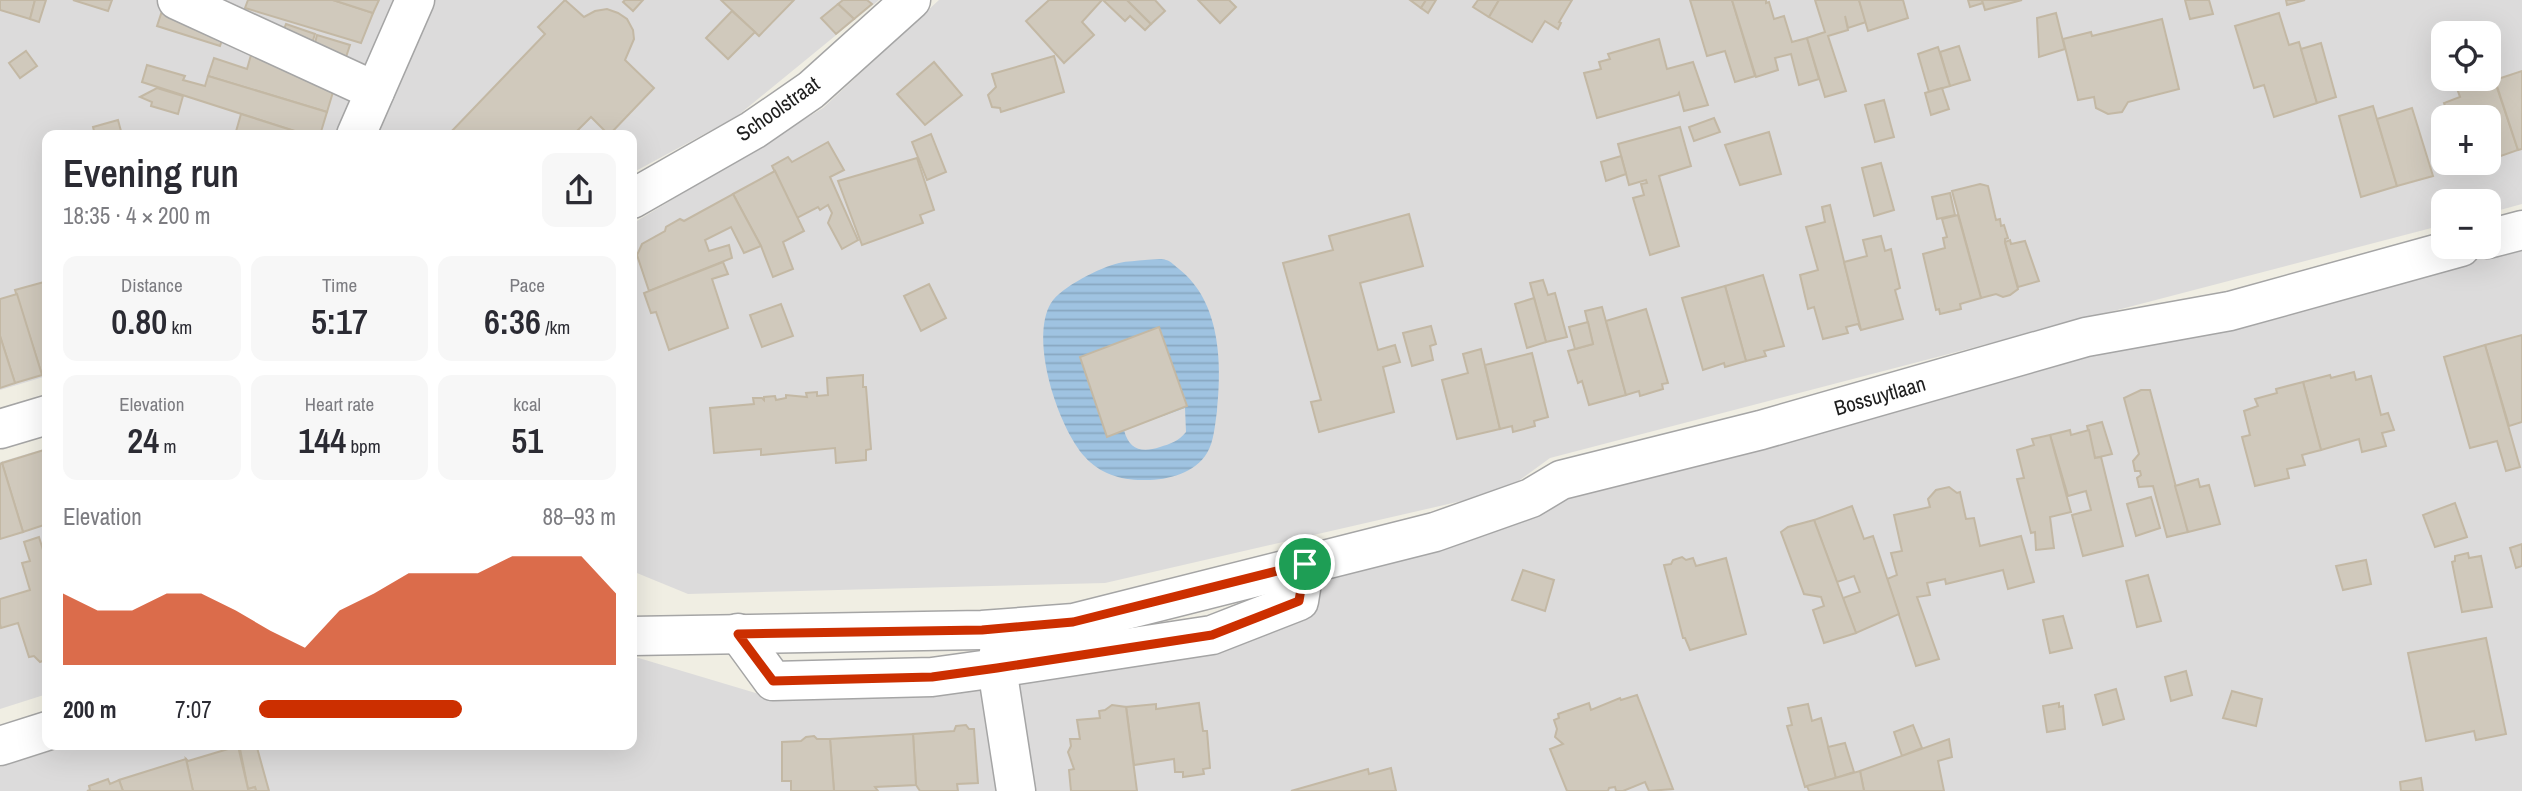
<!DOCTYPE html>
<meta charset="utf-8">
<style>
body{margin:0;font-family:"Archivo Narrow",sans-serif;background:#f7f7f7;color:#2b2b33;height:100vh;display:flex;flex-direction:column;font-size:26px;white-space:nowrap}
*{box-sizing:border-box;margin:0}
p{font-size:23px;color:#7c7c81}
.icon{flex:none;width:38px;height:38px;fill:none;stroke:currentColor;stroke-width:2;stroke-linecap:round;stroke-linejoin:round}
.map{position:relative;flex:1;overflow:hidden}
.drawer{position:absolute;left:42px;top:130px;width:595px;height:620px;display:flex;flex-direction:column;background:#fff;border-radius:14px;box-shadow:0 7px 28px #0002}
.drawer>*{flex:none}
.buttons{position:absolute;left:2431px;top:21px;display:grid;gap:14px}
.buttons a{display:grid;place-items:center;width:70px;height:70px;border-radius:14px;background:#fff;box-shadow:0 7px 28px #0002;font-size:35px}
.pin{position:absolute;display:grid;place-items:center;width:60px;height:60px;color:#fff;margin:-30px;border:4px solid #fff;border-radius:50%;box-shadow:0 2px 7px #0007}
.round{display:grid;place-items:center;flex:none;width:74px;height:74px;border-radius:14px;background:#f7f7f7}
.headline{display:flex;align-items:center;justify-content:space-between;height:119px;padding:0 21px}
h1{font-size:38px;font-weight:600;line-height:52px}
.figures{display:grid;grid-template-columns:repeat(3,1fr);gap:10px;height:119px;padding:7px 21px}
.figures div{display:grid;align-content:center;border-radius:14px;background:#f7f7f7;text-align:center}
.figures b{font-size:35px;font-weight:600}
.figures small{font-size:19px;font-weight:400}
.figures p{font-size:19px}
.chart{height:196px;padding:14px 21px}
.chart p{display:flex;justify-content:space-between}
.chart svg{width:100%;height:126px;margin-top:7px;fill:#cc2f00;opacity:.7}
ul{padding:0 21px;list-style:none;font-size:23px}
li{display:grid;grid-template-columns:112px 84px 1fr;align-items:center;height:52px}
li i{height:18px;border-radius:9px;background:#cc2f00}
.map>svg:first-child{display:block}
.residential{fill:#dcdbdb;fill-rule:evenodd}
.water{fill:url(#water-rules);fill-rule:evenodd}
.building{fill:#d0c9bc;stroke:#c3b8a4;stroke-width:2}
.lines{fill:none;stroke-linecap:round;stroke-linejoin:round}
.minor-casing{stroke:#a5a5a5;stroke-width:41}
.minor{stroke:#fff;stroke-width:38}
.route-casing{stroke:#fff;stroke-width:14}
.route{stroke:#cc2f00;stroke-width:9}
.labels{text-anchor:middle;stroke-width:5;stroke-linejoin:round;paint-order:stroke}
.street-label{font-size:21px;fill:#1e1e1e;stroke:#fff}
</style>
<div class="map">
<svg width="2522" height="791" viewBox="0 0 2522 791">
<defs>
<pattern id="water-rules" width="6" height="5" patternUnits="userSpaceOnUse" patternTransform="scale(1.75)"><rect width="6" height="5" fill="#9fc3e1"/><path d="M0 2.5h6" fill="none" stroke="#88a7c1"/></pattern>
</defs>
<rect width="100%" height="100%" fill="#f0eee3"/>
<g class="residential">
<polygon points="0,0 879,0 736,117 632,173 632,135 47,135 47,376 0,390"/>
<path d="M939,0H2522V204L2489,213L2488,201H2443V225L1550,458L1505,491L1105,583L688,594L632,571V224L823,108ZM2443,33H2488V79H2443ZM2443,117H2488V163H2443Z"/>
<polygon points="2522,243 2522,791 1031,791 1011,674 1312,610 1330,569 1566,498 2102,348 2208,333"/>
<polygon points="47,448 47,694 0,709 0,462"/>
<polygon points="632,656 772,698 986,687 997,791 0,791 0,767 74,744 632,744"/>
</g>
<path class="water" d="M1145,260C1151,260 1161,258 1166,260C1171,261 1176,267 1179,269C1221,302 1222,364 1217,411C1215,424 1214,442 1207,453C1195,474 1164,481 1142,480C1120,480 1099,473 1085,457C1058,427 1029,339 1051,303C1061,287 1101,267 1119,263C1127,261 1137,261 1145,260ZM1159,327L1187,406L1108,436L1080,358ZM1185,408L1186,432C1179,441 1170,444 1160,447C1142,453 1129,450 1124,430Z"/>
<g class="building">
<polygon points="0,0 35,0 30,19 0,10"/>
<polygon points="35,0 46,0 39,22 30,19"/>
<polygon points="73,0 112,0 108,11"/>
<polygon points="248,0 333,0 373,13 361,43 245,8"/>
<polygon points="333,0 379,0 373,13"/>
<polygon points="565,0 584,17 595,11 607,9 618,13 627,19 633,30 634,39 625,60 654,88 609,135 591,117 573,135 448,135 545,34 538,27"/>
<polygon points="625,0 643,0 633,11 623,2"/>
<polygon points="721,0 794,0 759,36"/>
<polygon points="843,0 867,0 872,4 854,19 838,4"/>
<polygon points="1049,0 1102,0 1082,22 1094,35 1064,63 1026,21"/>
<polygon points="1103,0 1127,0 1151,24 1145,30 1130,16 1125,21"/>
<polygon points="1127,0 1155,0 1165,11 1151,24"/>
<polygon points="1198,0 1229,0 1236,7 1220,23"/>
<polygon points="1410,0 1426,0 1421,8"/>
<polygon points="1426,0 1436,0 1428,13 1421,8"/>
<polygon points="1478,0 1499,0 1489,17 1473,7"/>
<polygon points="1499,0 1572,0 1559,22 1561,23 1558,29 1545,21 1532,42 1489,17"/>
<polygon points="1690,0 1732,0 1755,76 1735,82 1725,51 1707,56"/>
<polygon points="1732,0 1766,0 1766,3 1769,2 1774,19 1784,16 1792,42 1807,38 1819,79 1799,85 1791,54 1775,58 1778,70 1756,77"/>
<polygon points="1815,0 1859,0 1866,22 1848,28 1845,16 1848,30 1828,36 1846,91 1825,97 1807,38 1825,32"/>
<polygon points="1859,0 1903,0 1908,18 1868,31"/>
<polygon points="1968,0 1982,0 1983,3 1970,7"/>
<polygon points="1982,0 2022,0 1985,10"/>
<polygon points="2185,0 2209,0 2213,14 2190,19"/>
<polygon points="2286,0 2305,0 2287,5"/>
<polygon points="838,4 854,19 836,34 821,18"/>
<polygon points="162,11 225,31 220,46 157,26"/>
<polygon points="732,11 755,32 728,59 706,38"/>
<polygon points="2056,13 2065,49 2039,57 2037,18"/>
<polygon points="2279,13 2289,45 2299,42 2317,103 2274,117 2264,85 2254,88 2235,26"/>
<polygon points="2162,19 2179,89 2128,102 2122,112 2108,114 2096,108 2094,97 2078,100 2063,39 2091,32 2092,36"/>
<polygon points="286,24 315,34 310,50 280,39"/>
<polygon points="317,35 350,45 345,60 313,51"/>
<polygon points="1659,39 1667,69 1693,62 1708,105 1684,111 1679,93 1678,95 1597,118 1584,73 1601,69 1599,62 1610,59 1608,54"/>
<polygon points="2321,43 2336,97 2317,103 2301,49"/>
<polygon points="1959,46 1970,80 1950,86 1940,52"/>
<polygon points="1938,47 1950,86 1929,92 1918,54"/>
<polygon points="26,51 37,66 20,78 9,63"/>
<polygon points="251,55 336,82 327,112 208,76 214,58 247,69"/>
<polygon points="1054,56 1064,92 1001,112 1000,108 992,107 988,95 996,87 992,74"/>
<polygon points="934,62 962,95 925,125 897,94"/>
<polygon points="147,65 185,76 183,80 205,86 208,76 327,112 320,135 307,135 142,82"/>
<polygon points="2491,70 2518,150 2495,158 2493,152 2488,154 2488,117 2449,117 2444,103 2460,97 2455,83 2467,79 2488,79 2488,71"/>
<polygon points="2522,71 2522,149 2518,150 2495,80"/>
<polygon points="157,88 183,96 178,114 151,106 152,102 140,97"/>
<polygon points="1942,88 1949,109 1931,115 1925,93"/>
<polygon points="1884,100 1894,137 1875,142 1865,105"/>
<polygon points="2373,106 2397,186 2361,197 2339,116"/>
<polygon points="2412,108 2433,176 2397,186 2377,119"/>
<polygon points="241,114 307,135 235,135"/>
<polygon points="1714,118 1720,132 1694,141 1689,127"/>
<polygon points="118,120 122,135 95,135 93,127"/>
<polygon points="1680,127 1691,166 1659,176 1679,246 1650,255 1633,198 1644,195 1641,184 1647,183 1646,180 1629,185 1618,144"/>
<polygon points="1769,132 1781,174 1740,185 1725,145"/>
<polygon points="931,134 946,172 927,180 912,142"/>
<polygon points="828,142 844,170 830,177 858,240 842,249 828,223 832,213 828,205 820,210 818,207 797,218 772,166 788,157 792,162"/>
<polygon points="1621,156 1626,174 1606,181 1601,162"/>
<polygon points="917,158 934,210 920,215 923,223 862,245 838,181"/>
<polygon points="1881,163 1894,210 1874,216 1862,168"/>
<polygon points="775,171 804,231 783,242 793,269 773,277 761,246 733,194"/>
<polygon points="1980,184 1988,186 1996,220 2000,219 2001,226 2004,225 2008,238 2005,239 2005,242 2018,289 2010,295 2003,297 1996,294 1981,298 1952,191"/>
<polygon points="1950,193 1955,215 1937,219 1932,197"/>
<polygon points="733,194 761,246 744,253 731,227 705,240 709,251 729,245 732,258 649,291 637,255 642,244 665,231 666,227 680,219 684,221"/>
<polygon points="1830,205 1861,330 1858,324 1846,327 1848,333 1823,339 1814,307 1808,309 1800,275 1818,270 1806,227 1825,222 1822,207"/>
<polygon points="1409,214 1423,266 1360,283 1378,350 1395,345 1400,362 1383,367 1394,412 1319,432 1311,402 1321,400 1283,263 1333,250 1329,236"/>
<polygon points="1958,215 1981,298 1960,304 1961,309 1940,314 1939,309 1936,310 1923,254 1945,248 1943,238 1947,237 1942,219"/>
<polygon points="1881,236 1885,251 1891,249 1900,288 1895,290 1903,319 1861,330 1844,262 1867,256 1863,240"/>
<polygon points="2010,240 2011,244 2025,241 2039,281 2018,287 2005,242"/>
<polygon points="723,262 728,274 712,279 728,328 669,350 656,312 651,313 644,293"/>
<polygon points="1763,275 1784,346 1764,351 1766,356 1746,361 1725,286"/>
<polygon points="1543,280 1548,295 1555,293 1567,337 1546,342 1530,283"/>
<polygon points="44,282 47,292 47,373 42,375 15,290"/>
<polygon points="929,284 946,318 921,331 904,296"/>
<polygon points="1725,286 1746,361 1725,367 1724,363 1703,370 1682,298"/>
<polygon points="17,294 42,375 15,383 0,336 0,299"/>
<polygon points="1534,298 1546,342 1527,348 1515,304"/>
<polygon points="781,304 793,336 762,347 750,315"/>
<polygon points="1602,307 1626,395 1589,405 1582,381 1578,383 1568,351 1593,344 1585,311"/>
<polygon points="1646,309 1668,383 1662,384 1663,389 1640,396 1639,391 1626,395 1606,321"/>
<polygon points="1588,322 1593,344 1575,349 1569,327"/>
<polygon points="1431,326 1436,344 1430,346 1433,360 1412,366 1403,333"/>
<polygon points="1159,327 1187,406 1107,437 1080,357"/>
<polygon points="2522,335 2522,422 2509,426 2485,345"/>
<polygon points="0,336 15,383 0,388"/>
<polygon points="2485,345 2520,467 2506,471 2497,441 2470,448 2444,357"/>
<polygon points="1481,349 1500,429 1457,439 1442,380 1468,373 1463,354"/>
<polygon points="1532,353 1548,417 1534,421 1535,426 1513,432 1512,426 1500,429 1485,365"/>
<polygon points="2354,372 2356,380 2371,376 2381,415 2388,413 2394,430 2382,433 2386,446 2362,452 2359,439 2321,450 2303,382 2330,375 2331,378"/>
<polygon points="863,375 863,387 866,387 871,449 866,450 866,460 836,463 835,448 761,455 761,449 714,453 710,408 754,404 753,398 762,398 764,400 764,397 775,396 776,400 786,398 786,395 807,397 806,393 817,392 817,396 828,395 827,378"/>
<polygon points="2303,382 2321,450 2302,455 2305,465 2287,469 2289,478 2255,486 2242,437 2250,435 2244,411 2258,406 2255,399 2277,393 2276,389"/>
<polygon points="2141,390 2150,390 2188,532 2167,537 2153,486 2139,487 2137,478 2141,475 2140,471 2135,471 2133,461 2139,454 2124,398"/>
<polygon points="2102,422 2112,454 2095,458 2087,426"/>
<polygon points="2070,430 2071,435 2089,430 2095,458 2101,457 2123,546 2083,556 2072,515 2091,510 2086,491 2068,496 2050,435"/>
<polygon points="2050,435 2071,512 2050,517 2054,548 2036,550 2035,532 2031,533 2017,479 2024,478 2017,450 2034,445 2032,439"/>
<polygon points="47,449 47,524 23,532 2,463"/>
<polygon points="2,463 23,532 0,539 0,464"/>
<polygon points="2198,479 2200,487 2209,485 2220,524 2188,532 2175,486"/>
<polygon points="1949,487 1957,493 1960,492 1966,519 1974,518 1980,546 2021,536 2034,582 2008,589 2003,570 1946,584 1945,579 1927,583 1930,595 1917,597 1939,659 1916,666 1887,579 1897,575 1891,553 1902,551 1894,515 1930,507 1928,499 1936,490"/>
<polygon points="2151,497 2160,528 2136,536 2127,504"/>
<polygon points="2455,503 2467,537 2435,547 2423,515"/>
<polygon points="1852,506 1864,539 1873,536 1899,614 1856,633 1843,598 1860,592 1854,576 1837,582 1814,520"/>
<polygon points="1814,520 1856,633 1824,643 1813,610 1824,606 1821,597 1804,594 1781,532 1788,527"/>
<polygon points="39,537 47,563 47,659 40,662 34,656 29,657 18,623 1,628 0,624 0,599 30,590 22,563 30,561 24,542"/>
<polygon points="2522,544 2522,566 2516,568 2510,548"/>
<polygon points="2468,553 2469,558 2481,556 2492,607 2462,612 2452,562 2455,561 2455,556"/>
<polygon points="1682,557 1686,560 1693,558 1696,566 1726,558 1746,634 1690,650 1685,638 1683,638 1664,565 1671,564 1673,560"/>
<polygon points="2366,560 2371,584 2343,590 2336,566"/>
<polygon points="1523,570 1554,580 1545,611 1512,600"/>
<polygon points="2148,575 2161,621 2137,627 2126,581"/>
<polygon points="2063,616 2072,648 2050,653 2043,620"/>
<polygon points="2486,638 2506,734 2476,740 2474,731 2426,741 2408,653"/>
<polygon points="2186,671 2192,695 2171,701 2165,677"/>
<polygon points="2116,689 2124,719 2103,725 2095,695"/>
<polygon points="2232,691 2262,699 2256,726 2223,718"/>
<polygon points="1637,695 1673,789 1649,791 1645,782 1623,791 1616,791 1615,787 1609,788 1608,791 1567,791 1550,749 1563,744 1555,737 1557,729 1554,720 1559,718 1558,714 1589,703 1591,710 1620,698 1621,700"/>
<polygon points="1199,703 1203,731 1207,731 1210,768 1203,769 1204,774 1183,777 1183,772 1175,772 1174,759 1134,765 1126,707 1156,704 1156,709"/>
<polygon points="2059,703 2059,707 2063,706 2065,729 2047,732 2043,706"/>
<polygon points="1808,704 1812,721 1821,718 1836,778 1805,787 1787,726 1792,725 1788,708"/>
<polygon points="1112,705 1126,707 1137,791 1071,791 1069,770 1074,769 1068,752 1071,746 1070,739 1080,739 1077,720 1100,718 1099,711 1105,710"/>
<polygon points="966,725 969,729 974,729 978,783 957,784 958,791 920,791 916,785 913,734 954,731 956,726"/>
<polygon points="1913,725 1922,748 1902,756 1894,732"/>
<polygon points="913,734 916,785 875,787 878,791 834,791 830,739"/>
<polygon points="814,736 817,739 830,739 834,791 791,791 791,781 782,781 782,742 801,741 806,737"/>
<polygon points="1949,739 1952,757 1938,761 1944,791 1864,791 1860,771"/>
<polygon points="1845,743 1854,772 1836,778 1828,747"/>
<polygon points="239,744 256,744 269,791 256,791 255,787 248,789"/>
<polygon points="238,746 248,789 255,787 256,791 193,791 186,759 188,761"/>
<polygon points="186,759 193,791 123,791 119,780"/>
<polygon points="1391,768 1396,791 1291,791 1368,769 1369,774"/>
<polygon points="1860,771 1864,791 1809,791 1807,786"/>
<polygon points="2421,778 2423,791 2401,791 2400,782"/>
<polygon points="108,779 110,784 119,780 123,791 87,791 90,790 89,786"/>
</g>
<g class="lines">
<g class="minor-casing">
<g id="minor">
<polyline points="177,0 375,91"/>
<polyline points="356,135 415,0"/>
<polyline points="632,199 753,130 811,90 911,0"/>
<polyline points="2488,239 2522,230"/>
<polyline points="0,429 47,415"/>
<polyline points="738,633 773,681 932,677 997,668 1212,635 1299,601 1305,564"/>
<polyline points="632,636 982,630 1074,623 1435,532 1531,498 1561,480 1761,430 2086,337 2230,311 2461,247"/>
<polyline points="1000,644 997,668 1016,791"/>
<polyline points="0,746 47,731"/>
</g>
</g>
<use href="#minor" class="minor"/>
</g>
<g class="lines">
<g class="route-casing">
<polygon id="route" points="1305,564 1299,601 1212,635 997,668 932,677 773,681 738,634 982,630 1073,622"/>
</g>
<use href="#route" class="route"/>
</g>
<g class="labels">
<g class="street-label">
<text transform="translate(778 109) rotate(-35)" y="7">Schoolstraat</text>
<text transform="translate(1880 396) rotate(-16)" y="7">Bossuytlaan</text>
</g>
</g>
</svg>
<div class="buttons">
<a><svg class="icon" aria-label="locate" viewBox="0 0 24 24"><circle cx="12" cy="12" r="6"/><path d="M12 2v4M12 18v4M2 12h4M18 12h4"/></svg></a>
<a>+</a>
<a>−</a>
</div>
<div class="pin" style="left:1305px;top:564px;background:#1e9e55"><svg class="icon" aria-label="arrive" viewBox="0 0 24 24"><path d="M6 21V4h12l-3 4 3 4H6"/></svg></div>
<section class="drawer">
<div class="headline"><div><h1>Evening run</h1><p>18:35 · 4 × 200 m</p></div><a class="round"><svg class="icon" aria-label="share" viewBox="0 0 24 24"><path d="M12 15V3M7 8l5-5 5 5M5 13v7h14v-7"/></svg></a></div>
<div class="figures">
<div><p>Distance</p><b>0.80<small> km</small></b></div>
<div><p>Time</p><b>5:17</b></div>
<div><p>Pace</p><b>6:36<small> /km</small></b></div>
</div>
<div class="figures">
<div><p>Elevation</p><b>24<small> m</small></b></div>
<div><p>Heart rate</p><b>144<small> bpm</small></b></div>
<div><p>kcal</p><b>51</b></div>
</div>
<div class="chart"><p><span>Elevation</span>88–93 m</p>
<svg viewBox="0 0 160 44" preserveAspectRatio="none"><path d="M0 44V19L10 25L20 25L30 19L40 19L50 25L60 32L70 38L80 25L90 19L100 12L110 12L120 12L130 6L140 6L150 6L160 19V44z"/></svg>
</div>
<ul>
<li><b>200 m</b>7:07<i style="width:57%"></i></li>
</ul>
</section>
</div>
